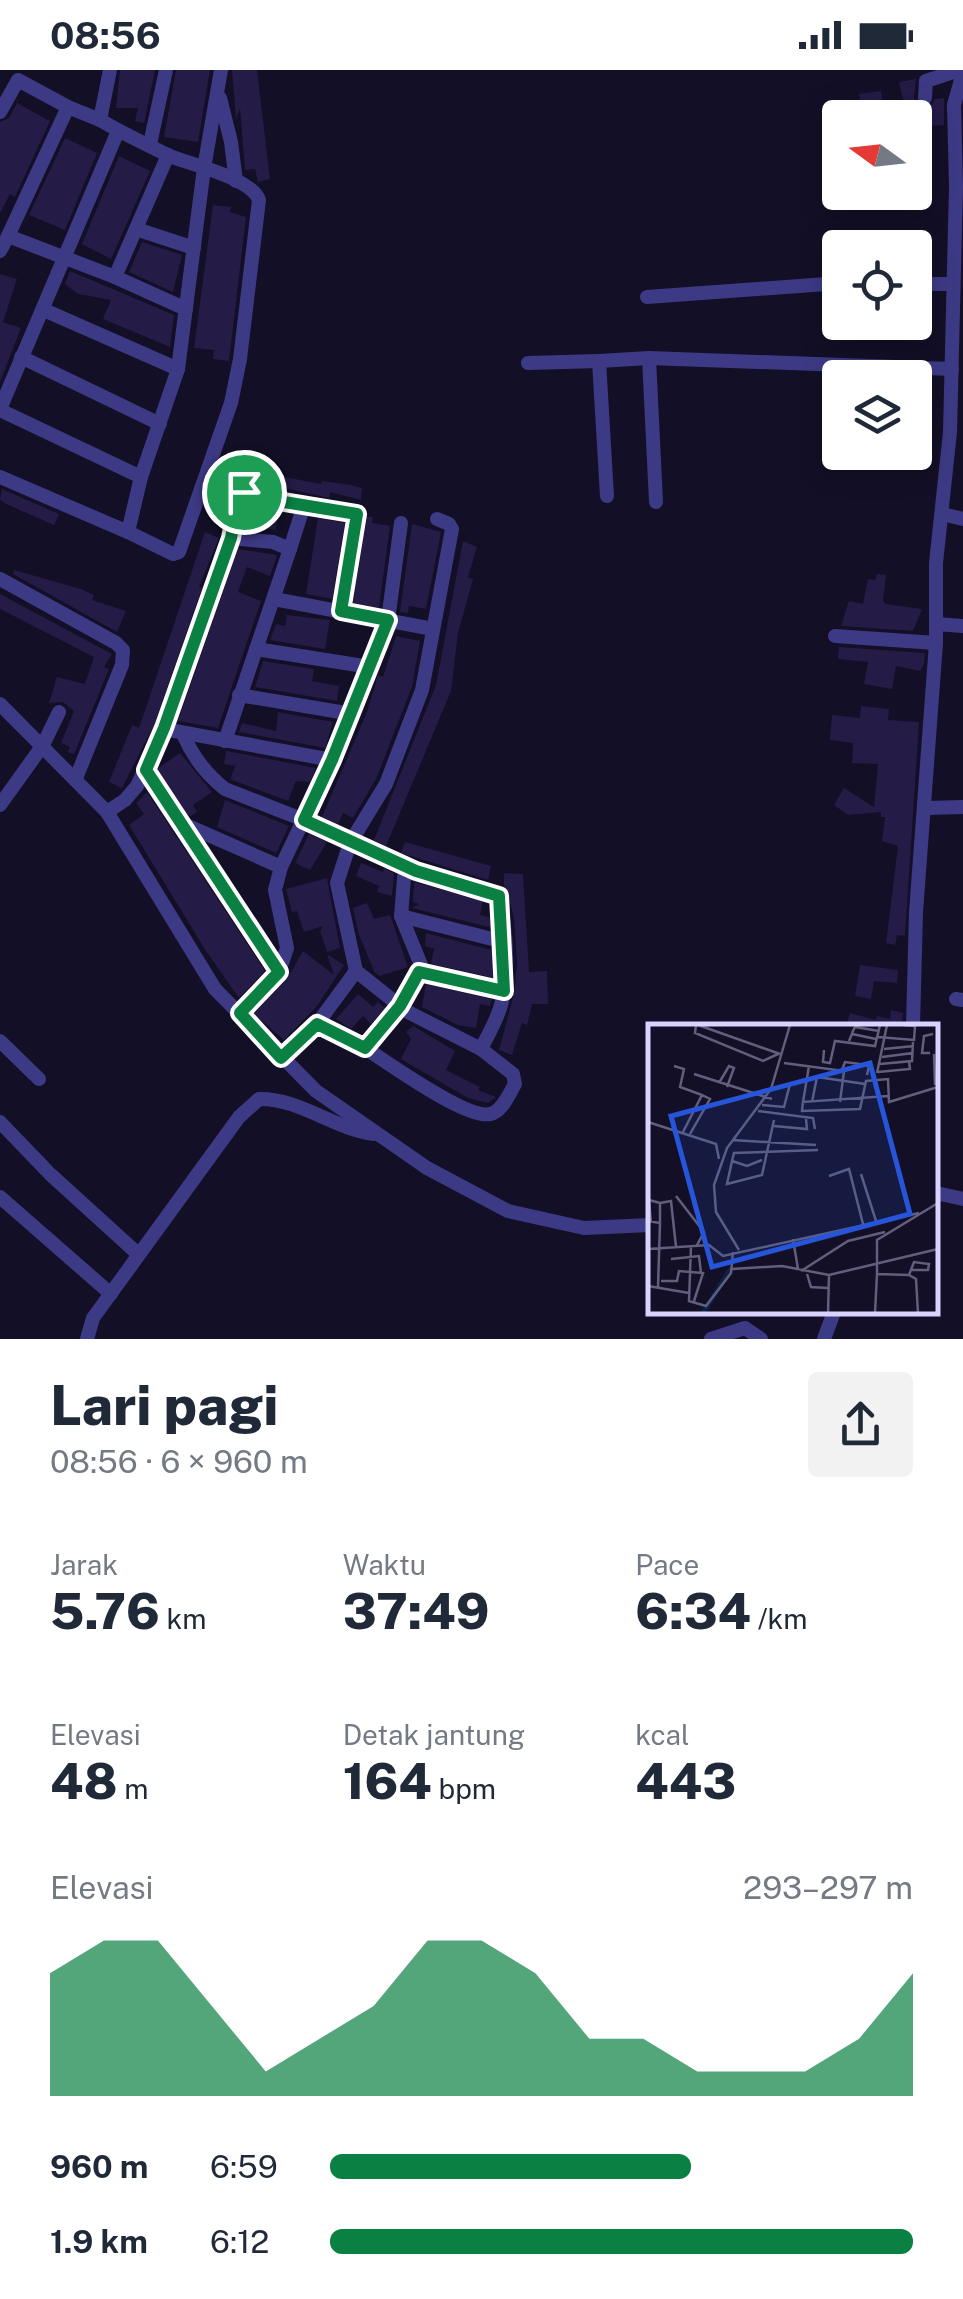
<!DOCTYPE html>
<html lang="id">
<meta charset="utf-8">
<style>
body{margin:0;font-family:"Public Sans",sans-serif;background:#f2f2f3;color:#1f2937;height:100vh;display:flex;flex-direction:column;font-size:38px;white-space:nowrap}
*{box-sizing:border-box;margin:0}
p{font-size:32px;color:#747a83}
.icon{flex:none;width:55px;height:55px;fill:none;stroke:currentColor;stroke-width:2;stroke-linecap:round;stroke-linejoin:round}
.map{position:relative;height:1269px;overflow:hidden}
.drawer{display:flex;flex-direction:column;background:#fff;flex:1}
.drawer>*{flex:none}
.needle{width:65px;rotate:285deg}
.buttons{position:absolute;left:822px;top:30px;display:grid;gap:20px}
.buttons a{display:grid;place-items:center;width:110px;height:110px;border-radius:10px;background:#fff;box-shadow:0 5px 25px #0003;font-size:50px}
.pin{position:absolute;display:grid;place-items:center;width:85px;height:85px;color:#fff;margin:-42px;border:5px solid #fff;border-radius:50%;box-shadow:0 2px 10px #0007}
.round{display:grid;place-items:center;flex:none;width:105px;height:105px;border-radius:10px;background:#f2f2f3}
.overview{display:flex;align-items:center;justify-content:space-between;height:170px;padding:0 50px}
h1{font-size:55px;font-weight:800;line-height:75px}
.metrics{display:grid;grid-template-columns:repeat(3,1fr);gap:15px;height:170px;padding:10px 50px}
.metrics div{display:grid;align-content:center}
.metrics b{font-size:50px;font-weight:800}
.metrics small{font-size:28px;font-weight:400}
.metrics p{font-size:28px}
.chart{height:280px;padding:20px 50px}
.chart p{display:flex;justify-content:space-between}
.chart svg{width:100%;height:180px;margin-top:10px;fill:#0b8043;opacity:.7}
ul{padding:0 50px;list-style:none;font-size:32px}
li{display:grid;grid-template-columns:160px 120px 1fr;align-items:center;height:75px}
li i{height:25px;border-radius:12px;background:#0b8043}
.status{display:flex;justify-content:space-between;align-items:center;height:70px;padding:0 50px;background:#fff;direction:ltr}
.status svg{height:28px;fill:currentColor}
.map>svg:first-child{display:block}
.building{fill:#241b47}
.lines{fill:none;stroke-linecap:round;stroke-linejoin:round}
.minor{stroke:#3d3a85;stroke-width:14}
.route-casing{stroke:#fff;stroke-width:20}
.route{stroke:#0b8043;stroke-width:12}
.inset-river{fill:none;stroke:#0c2248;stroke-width:5}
.inset-road{fill:none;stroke:#625e7d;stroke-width:2.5}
.view{fill:#2655da;fill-opacity:0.15;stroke:#2655da;stroke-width:5}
.inset-edge{fill:none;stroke:#d9d4ff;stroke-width:5}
</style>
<div class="status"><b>08:56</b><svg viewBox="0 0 49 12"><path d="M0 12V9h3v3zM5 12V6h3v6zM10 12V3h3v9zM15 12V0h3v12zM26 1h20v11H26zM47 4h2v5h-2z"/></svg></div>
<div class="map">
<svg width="963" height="1269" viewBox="0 0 963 1269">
<rect width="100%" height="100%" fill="#130f26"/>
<g class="building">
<polygon points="120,0 155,0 144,53 135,51 138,38 116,38"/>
<polygon points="176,0 210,0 198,72 164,67"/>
<polygon points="232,0 257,0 270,109 258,112 255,99 245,100 240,38 236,49"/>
<polygon points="916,9 914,28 918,36 929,38 935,29 944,28 944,55 915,57 915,48 907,48 899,12"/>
<polygon points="881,21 885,48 863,48 859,24"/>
<polygon points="17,33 50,51 15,127 10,124 0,143 0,52 9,48"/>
<polygon points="65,68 97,83 65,160 29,145"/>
<polygon points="119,86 150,101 111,189 82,174"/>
<polygon points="213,135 231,137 230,142 246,147 229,291 213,289 214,280 194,278"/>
<polygon points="142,172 182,185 173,222 129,202"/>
<polygon points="70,201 174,245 170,277 103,249 111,230 78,224 65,214"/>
<polygon points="0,204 17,209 3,252 21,258 0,312"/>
<polygon points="226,400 243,407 229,422 223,453 211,451"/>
<polygon points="269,404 321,414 322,411 351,415 362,418 361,430 330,422 329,428 266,414"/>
<polygon points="2,419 59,444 54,455 6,434 0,430"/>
<polygon points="248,437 278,441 276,460 244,455"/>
<polygon points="367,447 373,447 372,453 390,456 379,538 353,533"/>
<polygon points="318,448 345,453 332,529 306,524"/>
<polygon points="412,454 441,462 426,539 409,536 408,543 400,542"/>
<polygon points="205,462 219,468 199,517 202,518 154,655 122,718 109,712 132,655 139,658"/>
<polygon points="463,471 477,477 468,507 473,509 458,563 451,621 386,776 374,770 436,615"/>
<polygon points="238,479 277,485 270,506 247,497 238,522 261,531 218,658 178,651"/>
<polygon points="14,500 81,519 94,525 92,530 126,541 117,562 13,504"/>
<polygon points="877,504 886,505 883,531 886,534 922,539 913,561 841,556 849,531 863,534 868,509 875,510"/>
<polygon points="0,524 112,584 104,597 109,599 74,684 68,682 70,677 61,673 74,641 63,632 49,633 57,607 85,614 94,587 0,539"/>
<polygon points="287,545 330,550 325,579 270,570 276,554 285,556"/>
<polygon points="396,566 420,571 412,617 376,709 353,748 343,743 338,754 322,747 367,642 378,605 383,607"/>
<polygon points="839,577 925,583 924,594 920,601 896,596 892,619 864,614 868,592 838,589"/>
<polygon points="263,591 314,599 312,611 339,616 337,631 255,617"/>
<polygon points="861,636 889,639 888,650 919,652 905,866 897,865 895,875 886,873 898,776 882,771 885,747 881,747 881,742 848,745 834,735 844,718 874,737 878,694 852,693 853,673 830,670 832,645 860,648"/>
<polygon points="278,642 333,652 325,678 239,662 242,653 276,661"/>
<polygon points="226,681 227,681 316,698 310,712 296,711 288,731 232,710 233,708 230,710 235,696 224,694"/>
<polygon points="180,683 212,722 193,735 197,742 191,746 186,744 157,699"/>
<polygon points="147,722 265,901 239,928 206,881 129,755 144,744 136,733"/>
<polygon points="225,730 289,756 276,783 217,757"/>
<polygon points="309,764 327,772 310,800 295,793"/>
<polygon points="405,772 491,796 488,810 401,783"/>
<polygon points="361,793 383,802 384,798 394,803 392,826 377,822 379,816 356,806"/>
<polygon points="504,803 523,804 529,902 547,901 548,934 532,934 527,955 522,953 512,985 499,980 514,924 517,894 514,849 508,822 504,815"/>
<polygon points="327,808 340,878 327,882 320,861 323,856 304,862 297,841 292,842 286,819"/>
<polygon points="414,812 483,831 480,845 492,848 493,858 412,838 419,834 413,832"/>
<polygon points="367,833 374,849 390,845 408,897 380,906 375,903 359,865 353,838"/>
<polygon points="426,863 495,881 495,908 431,894 434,879 425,876"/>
<polygon points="303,881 334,905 327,884 344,895 317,936 284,970 254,944 287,909"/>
<polygon points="860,895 898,900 897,913 874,911 871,929 855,926"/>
<polygon points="426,914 491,929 491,932 490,936 480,934 476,958 458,955 422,937"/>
<polygon points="358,924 373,937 378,932 385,938 371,954 363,946 351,959 336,949"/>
<polygon points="891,940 903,943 902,956 846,956 850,943 876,950 877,946 890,949"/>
<polygon points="413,956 455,981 446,1000 480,1017 478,1020 496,1027 493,1029 488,1033 468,1028 401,989 411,969 406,962"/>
</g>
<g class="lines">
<g class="minor">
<path d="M110,0L100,50C122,63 147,75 170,86C192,95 251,108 259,130L240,289L231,333L179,482L173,484L128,462"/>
<polyline points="220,28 231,72 236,111"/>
<polyline points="925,28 926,11 959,0"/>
<polyline points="0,42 18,10 68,37"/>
<polyline points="150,74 166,0"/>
<polyline points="136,159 194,178"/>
<polyline points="8,166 68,37 100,50"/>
<polyline points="0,181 8,166 115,207 186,239"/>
<polyline points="115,207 168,85"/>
<polyline points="915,214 952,214"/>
<polyline points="647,227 840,213"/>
<polyline points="44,240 178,299"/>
<polyline points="21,287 160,354"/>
<polyline points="649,288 656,432"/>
<polyline points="528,293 599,291"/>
<polyline points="0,339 118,61"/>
<polyline points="0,340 141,407"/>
<polyline points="0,407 128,462 141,407 178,299 204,98 221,0"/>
<polyline points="607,426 599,291 649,288 952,299"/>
<polyline points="942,444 963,449"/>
<polyline points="290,479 304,435 357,444 341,541"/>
<polyline points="0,509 116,573 123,580 122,595 76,708"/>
<polyline points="274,529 433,559"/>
<polyline points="936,554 963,556"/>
<polyline points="835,566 936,573"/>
<polyline points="256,579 370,597"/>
<polyline points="239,625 352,644"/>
<polyline points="0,634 107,742 215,919 316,1021 427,1098 508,1141 584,1158 650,1155"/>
<polyline points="164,659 332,690"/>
<path d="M183,664C192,685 207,705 225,719L304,750L416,801L498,824C506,855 510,903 501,935C497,950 488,965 481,979"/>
<polyline points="225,671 290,479 273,472 231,468"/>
<polyline points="145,700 179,752 281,797"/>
<polyline points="0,735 43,675 59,642"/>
<polyline points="926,738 963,737"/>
<polyline points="107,742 125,730 137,716 164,659 231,468 239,425 249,421 304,435"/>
<polyline points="179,752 279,902"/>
<path d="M405,796L401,846L421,895L400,936L365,978C387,992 467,1050 490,1044C502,1042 509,1024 515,1014L513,1004L481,979L404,940L400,936L356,901L337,813L350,773L386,714L422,620L452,459L449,454L437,449"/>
<polyline points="401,846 504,872"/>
<polyline points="356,901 317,954 365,978"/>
<polyline points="419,902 504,921"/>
<polyline points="956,929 963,930"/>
<polyline points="240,943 279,902 287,878 275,820 281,797 332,690 388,550 401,453"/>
<polyline points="913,956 916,842 936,573 936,493 950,362 956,116 954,35 963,3"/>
<polyline points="0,971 39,1009"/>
<polyline points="281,988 317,954"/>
<polyline points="0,1052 50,1104 138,1184"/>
<polyline points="936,1123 963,1129"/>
<polyline points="0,1127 111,1224"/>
<path d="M87,1269L93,1248L239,1047L259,1029C299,1028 334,1059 374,1064"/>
<polyline points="711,1269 745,1258 761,1269"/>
<polyline points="824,1269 834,1242"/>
</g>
</g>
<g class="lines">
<g class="route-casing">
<polygon id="route" points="249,421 284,432 357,444 341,541 388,550 332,690 304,750 416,801 499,826 504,921 419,902 400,936 365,978 317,954 281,988 240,943 279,902 146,700 164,658 231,468 240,425"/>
</g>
<use href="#route" class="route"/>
</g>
<g transform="translate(648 954)">
<rect width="290" height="290" fill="#130f26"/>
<path class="inset-river" d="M55,289L83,244"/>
<path class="inset-road" d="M48,1L47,9L115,37L130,30M50,1L132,30M204,9L207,3L231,7M230,13L266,16L267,2L255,1M201,17L204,10L228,15M236,25L266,22M176,26L175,38L182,39L187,17L227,22L232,1M282,29H274L276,12L285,10M286,30L287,61M234,33L265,29M136,39L196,47L192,78M232,40L264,37L265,18M26,42L36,45L32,63L54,71L35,108M161,42L155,78L240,72M194,46L197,38L212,40L221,42L219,51M230,48L262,45L261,37M229,49L239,1M46,50L124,75M71,59L81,42L86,44L79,63M155,78L154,87L212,85L218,57L240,55L241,78L290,63M164,78L169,53L217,60M114,81L136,83L142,60M110,87L165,94L167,105M0,98L68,120L71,135M126,102L159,105L158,95M42,110L62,75L54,71M84,116L168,121M114,136L99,142L84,137L79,160L114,151L126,96M84,137L86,129L170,126M213,150L228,197M181,152L201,145L215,200M28,172L56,208L49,221M0,197L12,199L10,263M3,198L1,176L12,179M12,199V179L23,177L28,223M145,215L150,245M43,222L41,277L58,282L83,249L85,228M0,225L61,221L75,232L271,189M91,226L68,188L66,161L79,124L123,65L142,1M23,235L51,232L53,249M84,245L134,242L181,251L290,225M153,247L200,217L237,208M159,250L163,263L180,264M261,251L229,250V216L290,179M261,251L266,238L281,240L280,246H264M261,251L268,255L270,289M13,257H29L31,247L55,249L46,277M0,262L41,269M180,289L181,251M227,289L229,250"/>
<path class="view" d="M222,39L262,190L64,243L23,92Z"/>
<rect width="290" height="290" class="inset-edge"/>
</g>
</svg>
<div class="buttons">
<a><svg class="needle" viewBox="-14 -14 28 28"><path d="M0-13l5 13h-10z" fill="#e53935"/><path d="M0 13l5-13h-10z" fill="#747a83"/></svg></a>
<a><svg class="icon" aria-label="locate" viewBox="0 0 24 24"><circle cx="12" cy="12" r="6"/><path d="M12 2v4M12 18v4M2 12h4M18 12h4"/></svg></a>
<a><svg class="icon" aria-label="layers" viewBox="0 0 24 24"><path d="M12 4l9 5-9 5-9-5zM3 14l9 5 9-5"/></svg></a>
</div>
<div class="pin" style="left:244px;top:422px;background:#1e9e55"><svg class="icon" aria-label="arrive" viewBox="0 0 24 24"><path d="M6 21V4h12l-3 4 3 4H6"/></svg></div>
</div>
<section class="drawer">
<div class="overview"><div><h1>Lari pagi</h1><p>08:56 · 6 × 960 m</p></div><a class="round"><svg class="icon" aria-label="share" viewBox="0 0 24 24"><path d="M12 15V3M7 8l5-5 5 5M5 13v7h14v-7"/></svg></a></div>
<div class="metrics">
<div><p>Jarak</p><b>5.76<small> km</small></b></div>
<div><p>Waktu</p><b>37:49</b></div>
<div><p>Pace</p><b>6:34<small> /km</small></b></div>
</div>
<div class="metrics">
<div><p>Elevasi</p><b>48<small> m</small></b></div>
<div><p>Detak jantung</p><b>164<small> bpm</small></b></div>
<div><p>kcal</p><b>443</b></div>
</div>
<div class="chart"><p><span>Elevasi</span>293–297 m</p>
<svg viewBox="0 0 160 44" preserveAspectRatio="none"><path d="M0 44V14L10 6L20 6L30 22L40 38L50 30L60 22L70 6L80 6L90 14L100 30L110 30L120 38L130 38L140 38L150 30L160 14V44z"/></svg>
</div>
<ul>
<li><b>960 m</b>6:59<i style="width:62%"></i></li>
<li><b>1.9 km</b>6:12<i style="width:100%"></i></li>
</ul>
</section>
